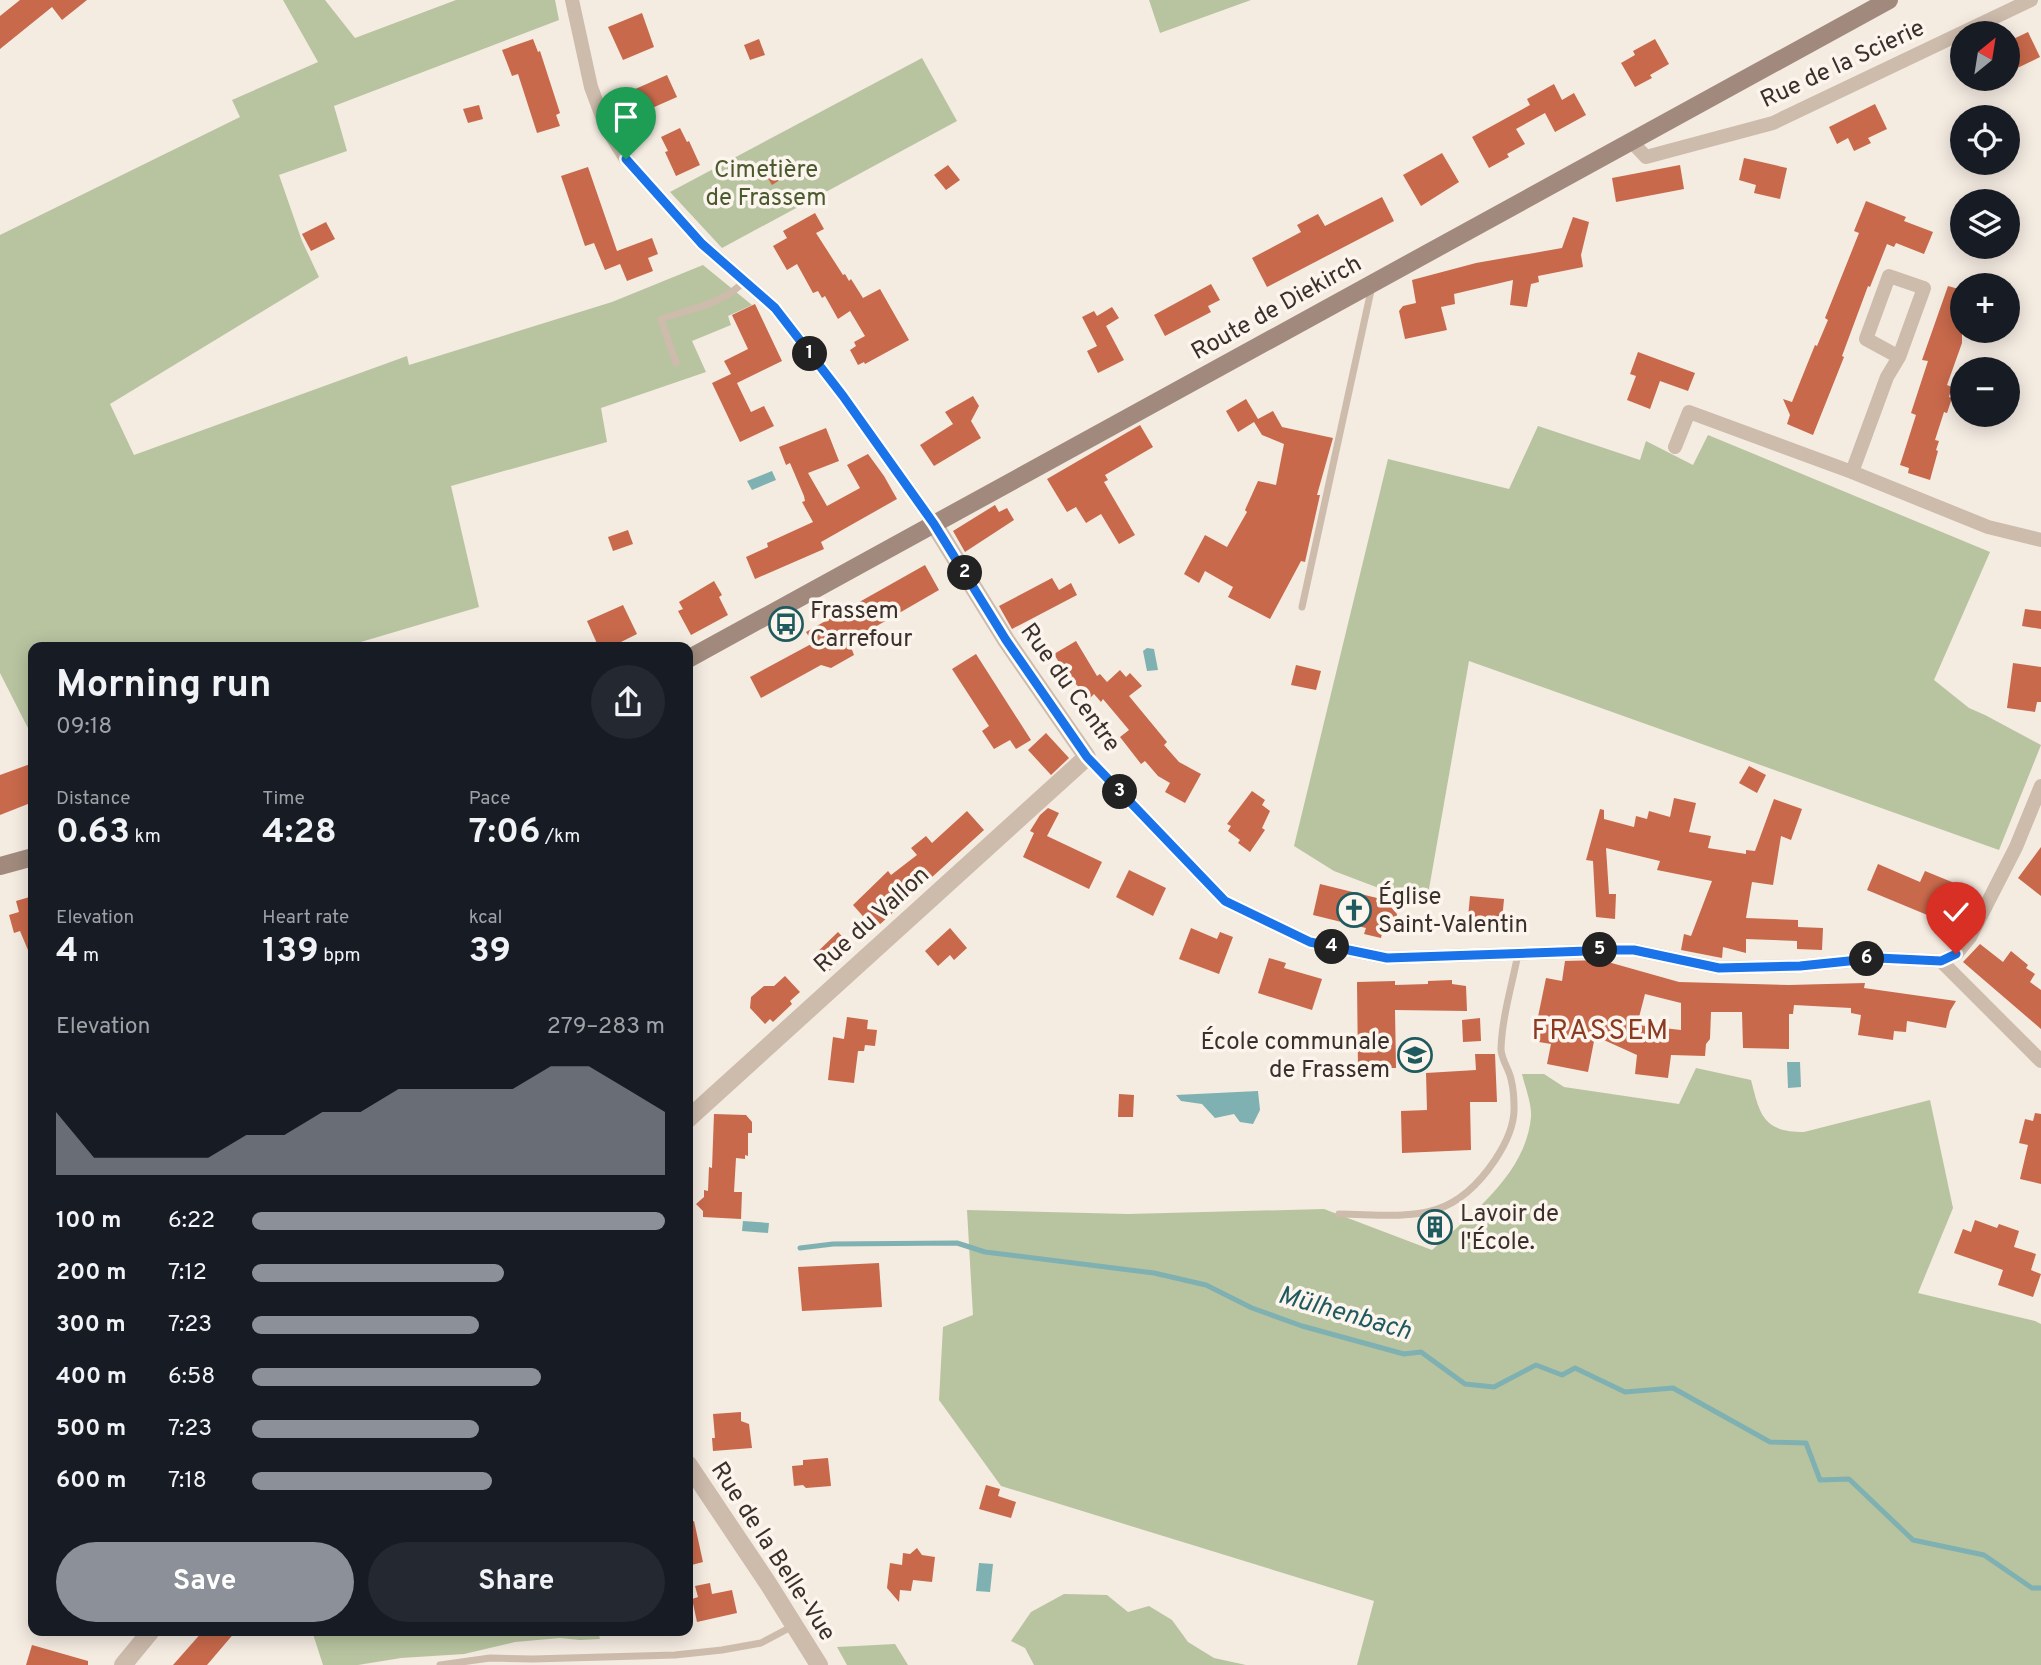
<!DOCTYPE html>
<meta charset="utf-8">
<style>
body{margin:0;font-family:Overpass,sans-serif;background:#242831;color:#f1f3f6;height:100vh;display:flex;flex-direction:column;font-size:26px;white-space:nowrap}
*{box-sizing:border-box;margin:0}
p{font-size:23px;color:#9ea1a6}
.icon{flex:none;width:38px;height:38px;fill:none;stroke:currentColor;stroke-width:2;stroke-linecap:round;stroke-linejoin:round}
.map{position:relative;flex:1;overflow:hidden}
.panel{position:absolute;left:28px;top:642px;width:665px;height:994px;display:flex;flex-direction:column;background:#171b24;border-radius:14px;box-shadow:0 4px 18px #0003}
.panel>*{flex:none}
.needle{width:46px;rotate:30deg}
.fabs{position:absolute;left:1950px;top:21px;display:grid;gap:14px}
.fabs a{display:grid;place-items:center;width:70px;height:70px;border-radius:50%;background:#171b24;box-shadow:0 4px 18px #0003;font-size:35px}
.pin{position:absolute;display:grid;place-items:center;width:60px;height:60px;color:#fff;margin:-72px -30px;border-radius:50% 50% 50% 0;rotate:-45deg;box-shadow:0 0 7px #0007}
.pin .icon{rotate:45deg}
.km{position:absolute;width:35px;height:35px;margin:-18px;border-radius:50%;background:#222;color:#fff;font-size:19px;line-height:35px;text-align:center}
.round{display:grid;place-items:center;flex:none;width:74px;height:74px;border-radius:37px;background:#242831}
.headline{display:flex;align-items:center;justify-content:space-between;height:119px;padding:0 28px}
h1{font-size:38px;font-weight:700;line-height:52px}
.metrics{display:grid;grid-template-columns:repeat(3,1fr);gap:10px;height:119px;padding:7px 28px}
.metrics div{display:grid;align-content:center}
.metrics b{font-size:35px;font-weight:700}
.metrics small{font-size:19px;font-weight:400}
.metrics p{font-size:19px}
.chart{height:196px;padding:14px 28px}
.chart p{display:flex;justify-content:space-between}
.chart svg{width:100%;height:126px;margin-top:7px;fill:#8c9099;opacity:.7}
.action{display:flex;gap:14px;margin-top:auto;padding:14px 28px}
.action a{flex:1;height:80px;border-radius:42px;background:#8c9099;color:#fff;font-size:28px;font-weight:700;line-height:80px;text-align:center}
.action a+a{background:#242831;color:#f1f3f6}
ul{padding:0 28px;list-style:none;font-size:23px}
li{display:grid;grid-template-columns:112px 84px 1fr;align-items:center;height:52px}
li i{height:18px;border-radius:9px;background:#8c9099}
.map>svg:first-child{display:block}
.green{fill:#b8c4a0}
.water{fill:#7fb0b2}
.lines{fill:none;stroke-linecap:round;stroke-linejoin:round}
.stream{stroke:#7fb0b2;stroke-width:5}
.building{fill:#c8694b;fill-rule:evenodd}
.service{stroke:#cdbbac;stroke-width:7}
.minor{stroke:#cdbbac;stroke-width:14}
.tertiary{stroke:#cdbbac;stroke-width:18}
.secondary{stroke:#a18a7d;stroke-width:18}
.route-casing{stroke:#fff;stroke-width:14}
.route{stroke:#1a73e8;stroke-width:9}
.labels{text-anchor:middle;stroke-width:7;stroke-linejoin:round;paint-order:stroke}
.street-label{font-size:24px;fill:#3b302b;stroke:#fbf5ee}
.park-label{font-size:24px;fill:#4a5a2e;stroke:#fbf5ee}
.poi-label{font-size:24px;fill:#3b302b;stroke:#fbf5ee;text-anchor:start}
.water-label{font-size:26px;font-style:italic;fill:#1f5a5e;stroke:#fbf5ee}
.quarter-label{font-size:28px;letter-spacing:2px;fill:#8c3b22;stroke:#fbf5ee}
</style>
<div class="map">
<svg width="2041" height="1665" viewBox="0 0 2041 1665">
<rect width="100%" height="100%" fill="#f4ebe1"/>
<g class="green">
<polygon points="283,0 325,0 355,38 456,0 555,0 559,20 334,106 347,151 279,175 302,241 319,277 110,404 134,455 407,356 409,365 612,302 703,265 752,305 728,316 731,325 692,341 706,372 601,408 607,442 451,486 479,607 344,647 33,648 33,738 0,673 0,235 240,117 232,100 318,62"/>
<polygon points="1149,0 1251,0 1160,33"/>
<polygon points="922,58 957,121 722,248 670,192"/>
<polygon points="1538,426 1640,460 1646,441 1693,465 1708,435 1990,552 1934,680 1969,708 1985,715 2041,745 1999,850 1469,661 1426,906 1334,871 1294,846 1388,459 1509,489"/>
<path d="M1696,1068L1751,1080C1760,1115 1763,1132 1804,1132L1930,1100L1953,1208L1918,1293L2035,1321L2041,1324V1665H1357L1374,1601L1001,1486L939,1400L943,1327L973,1315L967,1210L1128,1214L1324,1209L1432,1250C1471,1214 1526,1174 1531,1117C1532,1104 1525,1087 1522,1074H1544L1564,1087L1679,1104Z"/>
<polygon points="1064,1594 1107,1595 1128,1612 1149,1606 1172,1620 1188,1642 1214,1658 1246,1665 1034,1665 1025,1648 1011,1641 1031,1612"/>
<polygon points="312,1631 598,1631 600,1639 580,1640 560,1638 515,1642 464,1654 401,1658 358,1665 323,1665"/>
<polygon points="895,1644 908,1665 847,1665 837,1647"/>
</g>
<g class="water">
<polygon points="772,471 776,480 752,490 747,481"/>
<polygon points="1147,648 1154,649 1158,670 1147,671 1143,651"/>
<polygon points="1787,1062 1800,1062 1801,1087 1788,1088"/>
<polygon points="1258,1091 1260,1110 1253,1124 1240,1122 1234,1114 1215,1118 1202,1104 1181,1101 1176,1095"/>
<polygon points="743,1221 769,1223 768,1233 742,1231"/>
<polygon points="979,1563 993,1564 990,1592 976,1591"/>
</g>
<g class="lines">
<polyline class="stream" points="800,1248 833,1244 957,1243 985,1252 1154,1273 1206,1285 1252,1308 1302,1326 1404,1354 1421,1352 1465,1384 1494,1387 1536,1365 1562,1375 1575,1368 1625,1392 1673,1388 1770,1442 1806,1443 1820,1480 1849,1479 1913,1540 1984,1555 2032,1588 2041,1588"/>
</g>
<g class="building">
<polygon points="20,0 87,0 62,20 52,7 0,49 0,16"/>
<polygon points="642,13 654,47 623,60 608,27"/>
<polygon points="2028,32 2040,57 2007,73 2007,42"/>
<polygon points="533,39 538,52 540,51 560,113 556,115 560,126 537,133 518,74 512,76 502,50"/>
<polygon points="759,39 765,55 750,60 744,45"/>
<polygon points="1655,39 1669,64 1650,75 1652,78 1635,87 1621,63 1635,55 1633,51"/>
<polygon points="667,75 677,97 643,112 633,90"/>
<polygon points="1554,84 1562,100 1574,93 1586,115 1555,132 1545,113 1516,129 1525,144 1507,154 1509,157 1489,168 1472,137 1530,105 1527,99"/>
<polygon points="1875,104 1887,129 1868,138 1871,143 1854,151 1848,138 1837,144 1829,127"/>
<polygon points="479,105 483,119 468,123 463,109"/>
<polygon points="680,128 687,142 689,141 700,165 676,176 665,152 668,151 661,137"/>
<polygon points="1442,153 1459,182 1421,206 1403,175"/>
<polygon points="1744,158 1787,168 1780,199 1754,193 1756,185 1739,180"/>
<polygon points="778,163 786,176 772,185 764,172"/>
<polygon points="948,165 960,180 946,190 934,175"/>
<polygon points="1680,165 1684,189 1616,202 1612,178"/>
<polygon points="588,167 617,251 652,238 658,254 648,258 653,271 627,281 620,264 605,270 594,243 585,246 561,176"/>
<polygon points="1382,197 1394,221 1267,287 1252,258 1301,232 1297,225 1318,214 1325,226"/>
<polygon points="1866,201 1906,217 1904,221 1933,232 1924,254 1896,243 1894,247 1887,244 1870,287 1868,286 1842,356 1844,357 1813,435 1787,424 1790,415 1783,399 1792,402 1815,345 1817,346 1828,320 1825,318 1859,233 1854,231"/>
<polygon points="815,213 824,229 816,233 843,275 845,274 849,281 851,279 863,298 880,289 909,340 865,364 864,362 858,365 850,350 856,346 854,342 865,336 850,311 838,319 825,296 822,298 818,291 813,293 797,264 787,270 773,246 787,238 783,231"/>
<polygon points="1573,217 1589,222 1581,255 1583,267 1538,276 1539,282 1531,284 1527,307 1510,305 1513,280 1454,294 1455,304 1441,307 1447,330 1405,339 1399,311 1403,306 1416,303 1412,280 1476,263 1562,248"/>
<polygon points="326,222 335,239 311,251 302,234"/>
<polygon points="1211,284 1220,300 1208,306 1211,312 1165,336 1154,315"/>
<polygon points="1948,286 1962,290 1962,343 1947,385 1952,387 1949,397 1952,398 1947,413 1944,412 1935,440 1939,441 1936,450 1938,451 1930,480 1908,473 1909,468 1900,465 1916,415 1911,413 1928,361 1922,360"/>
<polygon points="755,304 782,361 737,383 751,412 764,406 774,426 740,442 712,383 731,374 724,361 748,349 732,315"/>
<polygon points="1112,307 1119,318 1106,326 1124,360 1098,373 1087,351 1097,346 1082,317 1094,311 1097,316"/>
<polygon points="1638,352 1695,373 1688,391 1660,381 1650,409 1627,400 1636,376 1630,374"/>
<polygon points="973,396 979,406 971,421 981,438 934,466 920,445 953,424 945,412"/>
<polygon points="1246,399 1258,419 1273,411 1282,427 1333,438 1317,495 1320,495 1305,562 1301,561 1270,619 1228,597 1233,587 1205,571 1199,583 1184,574 1205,535 1227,547 1247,512 1245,510 1258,481 1276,485 1284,444 1262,435 1254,422 1238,432 1226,411"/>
<polygon points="1140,425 1153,447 1105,475 1108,480 1104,482 1135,535 1119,544 1101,514 1086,523 1076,507 1067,512 1047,479"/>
<polygon points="826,428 839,461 808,473 827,506 860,488 847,465 868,454 884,476 897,499 821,542 824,549 755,579 746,557 768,547 767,543 813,522 802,502 805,501 804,496 790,463 786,465 779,447"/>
<polygon points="995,505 999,512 1007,508 1014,520 965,552 953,531"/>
<polygon points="628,530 633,544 613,551 608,537"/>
<polygon points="925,565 939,590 849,642 854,655 831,668 821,665 761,698 750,677 813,643 806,632"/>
<polygon points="1052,578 1059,590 1071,583 1077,595 1012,629 999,606"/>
<polygon points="714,581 722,595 719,597 728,615 691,635 678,611 683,609 679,602"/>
<polygon points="623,605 637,634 609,648 599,648 587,621"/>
<polygon points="2025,609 2041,611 2041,629 2022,626"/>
<polygon points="1076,641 1097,676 1100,674 1107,682 1120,670 1126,677 1130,673 1142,686 1129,696 1167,742 1164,745 1179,762 1201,774 1185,803 1165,792 1170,783 1158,776 1145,761 1141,764 1120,737 1129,730 1103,699 1101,702 1094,694 1089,699 1063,669 1054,654"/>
<polygon points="976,654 1031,740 1016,749 1010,740 994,749 982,731 989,726 952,669"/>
<polygon points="2013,663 2041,667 2041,702 2037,702 2035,712 2007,708"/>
<polygon points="1296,665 1321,671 1316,690 1291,685"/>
<polygon points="1046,733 1069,758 1051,775 1028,750"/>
<polygon points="33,763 33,802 0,815 0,775"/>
<polygon points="1749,766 1766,775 1757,793 1739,783"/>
<polygon points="1252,791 1265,800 1262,805 1270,811 1262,828 1265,830 1250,852 1238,843 1240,840 1228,831 1231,826 1227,824"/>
<polygon points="1674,798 1696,803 1689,832 1711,836 1708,848 1746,854 1746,850 1755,851 1774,799 1802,809 1791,840 1781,836 1773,885 1752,882 1746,918 1798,920 1798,927 1823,928 1822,950 1797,949 1797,941 1746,939 1746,953 1723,947 1722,958 1681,950 1684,934 1691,936 1712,881 1657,870 1660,861 1606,848 1609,894 1616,894 1615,919 1596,917 1593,861 1586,860 1600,809 1604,810 1604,819 1634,827 1636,816 1647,819 1649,811 1670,817"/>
<polygon points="1048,808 1059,813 1047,836 1102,862 1089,889 1023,857 1034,833 1030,831 1040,815"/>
<polygon points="967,811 984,830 878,926 873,920 869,923 853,905 888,871 891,875 917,855 911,848 926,836 932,843"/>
<polygon points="2041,847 2041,896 2018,878"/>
<polygon points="1878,864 1920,882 1925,871 1964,887 1958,902 1955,901 1958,903 1949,924 1867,890"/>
<polygon points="1129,870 1166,888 1153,916 1116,897"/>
<polygon points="1320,884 1377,898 1376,902 1390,906 1397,914 1395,925 1383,929 1381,938 1364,934 1366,928 1313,915"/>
<polygon points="33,896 33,962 20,931 14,933 9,915 19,912 16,901"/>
<polygon points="1470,896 1504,899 1501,932 1467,928"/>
<polygon points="950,928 967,948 954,960 950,955 938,966 925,951"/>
<polygon points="1191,928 1217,939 1220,932 1233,937 1219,974 1179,959"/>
<polygon points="838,932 853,948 825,975 810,959"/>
<polygon points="1980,944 2003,962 2011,951 2028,965 2026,968 2035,974 2030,982 2041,990 2041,1029 1963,962"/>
<polygon points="1269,958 1286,963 1284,968 1322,979 1312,1010 1258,993"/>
<path d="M1601,960L1679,982L1789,985L1865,983L1864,988L1956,1001L1950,1011L1946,1028L1907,1021L1906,1032L1894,1031L1893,1040L1858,1035L1861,1015L1851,1013V1008L1794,1005L1793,1014H1789V1049L1743,1048L1742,1012H1711L1710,1039L1706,1044L1705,1056L1671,1055L1668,1078L1635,1074L1637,1055L1595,1036L1588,1072L1547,1064L1551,1044L1533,1041L1546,978L1562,981L1565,961ZM1645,994L1681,1003V1030L1637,1025Z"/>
<polygon points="785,976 800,992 790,1001 792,1004 773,1022 770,1019 765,1024 750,1008 751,997 764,986 774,986"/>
<polygon points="1452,980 1452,984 1466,986 1467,1011 1395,1010 1396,1068 1358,1068 1357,982 1395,981 1395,985 1428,984 1428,981"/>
<polygon points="847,1017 868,1020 867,1029 877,1030 875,1046 865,1045 864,1051 858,1051 854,1083 828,1080 833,1037 844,1039"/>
<polygon points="1480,1018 1481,1041 1463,1042 1462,1020"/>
<polygon points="1475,1054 1495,1054 1497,1102 1470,1102 1471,1150 1402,1153 1401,1111 1427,1110 1426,1073 1476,1070"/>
<polygon points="1119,1094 1134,1095 1133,1117 1118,1117"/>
<polygon points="2035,1113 2041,1114 2041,1184 2020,1179 2028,1145 2019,1143 2025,1119 2033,1121"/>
<polygon points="714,1114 746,1115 752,1122 752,1133 748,1133 748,1156 745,1155 745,1159 736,1158 734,1192 742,1192 741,1219 703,1217 703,1211 696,1204 704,1197 704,1190 708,1191 709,1167 712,1168"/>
<polygon points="1975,1220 1997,1228 1999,1224 2019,1231 2014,1247 2036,1254 2031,1270 2041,1274 2033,1297 1998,1285 2003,1270 1954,1253 1963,1229 1971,1232"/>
<polygon points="879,1263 882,1307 802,1311 798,1267"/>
<polygon points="741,1412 741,1421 749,1424 752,1448 713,1451 712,1438 715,1438 713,1414"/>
<polygon points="828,1458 831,1486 806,1488 803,1485 794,1486 792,1466 803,1465 803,1460"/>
<polygon points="986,1485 1000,1489 998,1496 1016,1502 1011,1518 979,1509"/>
<polygon points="694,1521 703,1562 688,1566 688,1522"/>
<polygon points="917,1548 922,1555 935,1557 932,1582 913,1580 911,1591 900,1590 899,1602 887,1588 890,1563 902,1565 903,1553 910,1554"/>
<polygon points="710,1583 712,1594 732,1590 737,1613 697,1622 692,1599 698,1597 695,1586"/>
<polygon points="203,1631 236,1631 207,1665 173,1665"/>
<polygon points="32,1645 88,1661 88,1665 26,1665"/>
</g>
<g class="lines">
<g class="service">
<path d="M676,363L661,319C687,310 726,303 744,281"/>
<polyline points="1302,607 1372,286"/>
<path d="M1339,1214C1409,1215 1451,1226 1495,1160C1505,1145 1515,1125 1514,1106C1514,1097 1513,1087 1511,1079C1509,1069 1501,1059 1501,1049C1502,1017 1512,985 1518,954"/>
<polyline points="440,1665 490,1658 533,1659 675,1655 722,1650 761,1643 793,1626"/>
</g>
<g class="minor">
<polyline points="572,0 591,87 606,127 626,159 702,244 775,308 843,396 934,524"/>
<polyline points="1631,141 1646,157 1773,123 2031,0"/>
<polyline points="1675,447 1689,412 1852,472 1988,527 2041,540"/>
<polyline points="1852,472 1887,377 1899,357 1924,288 1889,276 1866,339 1899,357"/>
<polyline points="1087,757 1225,901 1310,942 1387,958 1616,950 1634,950 1719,968 1800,966 1878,958 1941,961 2041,1061"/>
<polyline points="1941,961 1956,954 1970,937 2016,847 2041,786"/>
</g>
<g class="tertiary">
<polyline points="688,1119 1087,757 1006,640 934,524"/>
<polyline points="688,1464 769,1585 819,1665"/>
<polyline points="123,1665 151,1631"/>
</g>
<g class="secondary">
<polyline points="688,659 1889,0"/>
<polyline points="0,866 33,857"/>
</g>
</g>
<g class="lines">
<g class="route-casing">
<polyline id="route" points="626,159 702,244 775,308 843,396 934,524 1006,640 1087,757 1225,901 1310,942 1387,958 1616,950 1634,950 1719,968 1800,966 1878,958 1941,961 1956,954"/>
</g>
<use href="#route" class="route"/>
</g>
<defs>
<g id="bus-ring" transform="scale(1.75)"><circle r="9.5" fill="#fbf5ee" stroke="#1f5a5e" stroke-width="1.5"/><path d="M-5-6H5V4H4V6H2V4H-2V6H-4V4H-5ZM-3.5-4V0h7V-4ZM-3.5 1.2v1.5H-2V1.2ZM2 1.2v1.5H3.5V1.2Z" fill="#1f5a5e"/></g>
<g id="church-ring" transform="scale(1.75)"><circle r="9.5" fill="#fbf5ee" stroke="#1f5a5e" stroke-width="1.5"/><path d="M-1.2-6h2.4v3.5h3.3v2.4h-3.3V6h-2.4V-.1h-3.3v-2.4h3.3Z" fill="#1f5a5e"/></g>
<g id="school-ring" transform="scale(1.75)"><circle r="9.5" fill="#fbf5ee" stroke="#1f5a5e" stroke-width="1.5"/><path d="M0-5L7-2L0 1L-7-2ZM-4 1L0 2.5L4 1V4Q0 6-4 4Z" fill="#1f5a5e"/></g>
<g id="building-ring" transform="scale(1.75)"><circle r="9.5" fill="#fbf5ee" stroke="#1f5a5e" stroke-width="1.5"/><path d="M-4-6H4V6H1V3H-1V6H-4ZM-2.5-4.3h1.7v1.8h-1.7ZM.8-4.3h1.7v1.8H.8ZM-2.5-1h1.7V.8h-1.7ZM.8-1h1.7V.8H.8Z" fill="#1f5a5e"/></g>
</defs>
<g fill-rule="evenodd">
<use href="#bus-ring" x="786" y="624"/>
<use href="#church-ring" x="1354" y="910"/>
<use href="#school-ring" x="1415" y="1055"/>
<use href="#building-ring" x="1435" y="1227"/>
</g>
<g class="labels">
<g class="street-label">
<text transform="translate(1842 63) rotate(-25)" y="8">Rue de la Scierie</text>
<text transform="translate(1276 307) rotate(-29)" y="8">Route de Diekirch</text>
<text transform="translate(1071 687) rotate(54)" y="8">Rue du Centre</text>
<text transform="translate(871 919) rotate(-42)" y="8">Rue du Vallon</text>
<text transform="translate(774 1551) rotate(57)" y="8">Rue de la Belle-Vue</text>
</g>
<g class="park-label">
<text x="766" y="177">Cimetière<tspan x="766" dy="28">de Frassem</tspan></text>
</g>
<g class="poi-label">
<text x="810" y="618">Frassem<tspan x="810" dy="28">Carrefour</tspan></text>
<text x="1378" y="904">Église<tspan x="1378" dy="28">Saint-Valentin</tspan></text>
<text x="1390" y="1049" text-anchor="end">École communale<tspan x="1390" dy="28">de Frassem</tspan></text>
<text x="1460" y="1221">Lavoir de<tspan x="1460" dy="28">l'École.</tspan></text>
</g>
<g class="water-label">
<text transform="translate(1345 1312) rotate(16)" y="9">Mülhenbach</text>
</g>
<g class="quarter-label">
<text x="1601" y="1039">FRASSEM</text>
</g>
</g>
</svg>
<div class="fabs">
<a><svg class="needle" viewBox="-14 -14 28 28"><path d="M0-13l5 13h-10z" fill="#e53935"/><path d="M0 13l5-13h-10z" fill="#9ea1a6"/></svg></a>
<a><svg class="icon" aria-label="locate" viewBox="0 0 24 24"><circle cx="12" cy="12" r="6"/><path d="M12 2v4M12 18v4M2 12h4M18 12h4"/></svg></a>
<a><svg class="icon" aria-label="layers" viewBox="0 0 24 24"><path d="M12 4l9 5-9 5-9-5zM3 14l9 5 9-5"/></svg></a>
<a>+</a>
<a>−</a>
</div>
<div class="pin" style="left:626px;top:159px;background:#1e9e55"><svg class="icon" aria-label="arrive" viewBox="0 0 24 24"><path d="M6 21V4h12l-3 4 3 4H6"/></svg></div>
<div class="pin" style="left:1956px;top:954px;background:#d93025"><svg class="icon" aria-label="check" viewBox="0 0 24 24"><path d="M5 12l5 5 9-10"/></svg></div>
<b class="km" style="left:810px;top:354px">1</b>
<b class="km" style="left:965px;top:573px">2</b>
<b class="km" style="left:1120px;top:792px">3</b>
<b class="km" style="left:1332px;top:947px">4</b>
<b class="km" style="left:1600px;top:950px">5</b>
<b class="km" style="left:1867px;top:959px">6</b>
<section class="panel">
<div class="headline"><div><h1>Morning run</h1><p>09:18</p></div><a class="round"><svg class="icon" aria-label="share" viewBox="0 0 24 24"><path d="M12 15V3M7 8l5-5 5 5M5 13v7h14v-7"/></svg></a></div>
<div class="metrics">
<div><p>Distance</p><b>0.63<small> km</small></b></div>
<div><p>Time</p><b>4:28</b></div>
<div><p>Pace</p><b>7:06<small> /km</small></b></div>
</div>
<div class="metrics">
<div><p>Elevation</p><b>4<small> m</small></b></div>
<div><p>Heart rate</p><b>139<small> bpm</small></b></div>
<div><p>kcal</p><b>39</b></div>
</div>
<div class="chart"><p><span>Elevation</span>279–283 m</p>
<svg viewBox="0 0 160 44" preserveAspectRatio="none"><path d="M0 44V22L10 38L20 38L30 38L40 38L50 30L60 30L70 22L80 22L90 14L100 14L110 14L120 14L130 6L140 6L150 14L160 22V44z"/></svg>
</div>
<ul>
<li><b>100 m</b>6:22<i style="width:100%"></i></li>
<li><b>200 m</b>7:12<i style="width:61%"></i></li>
<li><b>300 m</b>7:23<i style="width:55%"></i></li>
<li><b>400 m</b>6:58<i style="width:70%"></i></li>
<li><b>500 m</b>7:23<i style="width:55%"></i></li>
<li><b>600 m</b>7:18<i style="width:58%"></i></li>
</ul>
<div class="action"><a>Save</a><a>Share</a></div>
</section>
</div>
